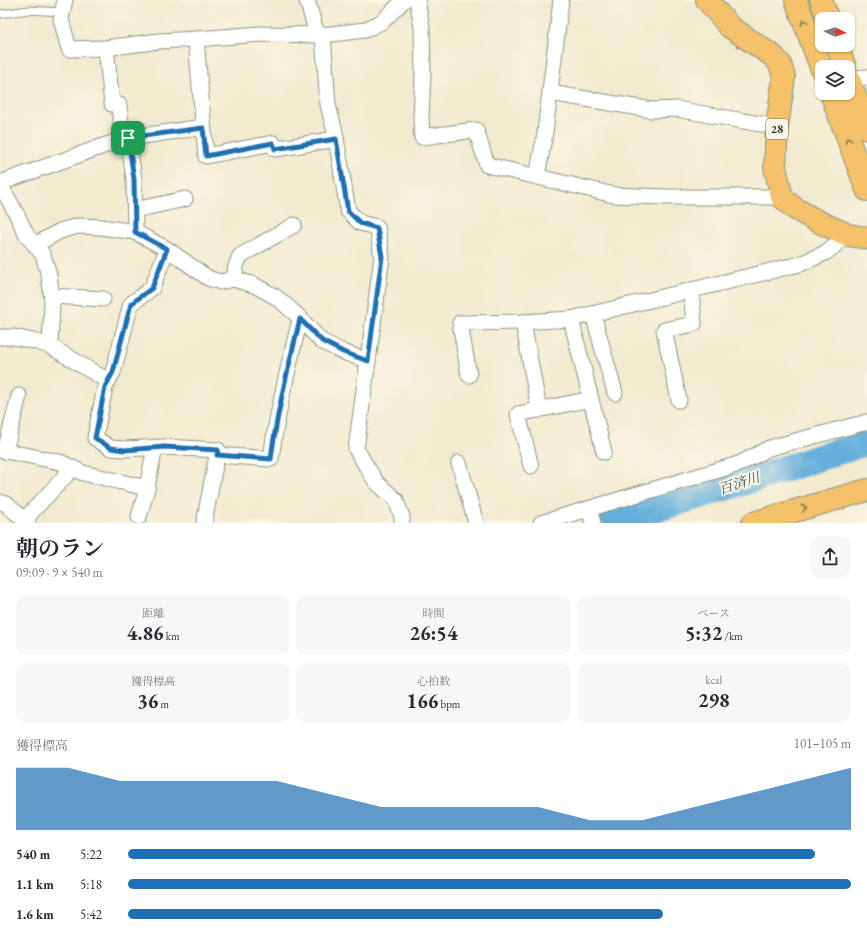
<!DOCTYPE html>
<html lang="ja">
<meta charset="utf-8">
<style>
body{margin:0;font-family:"EB Garamond","Noto Serif JP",serif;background:#f7f7f7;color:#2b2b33;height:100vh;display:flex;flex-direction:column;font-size:15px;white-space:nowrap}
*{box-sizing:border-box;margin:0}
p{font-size:13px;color:#7c7c81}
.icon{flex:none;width:22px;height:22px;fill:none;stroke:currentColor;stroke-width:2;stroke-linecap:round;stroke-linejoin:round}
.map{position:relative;height:523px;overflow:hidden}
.details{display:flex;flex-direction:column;background:#fff;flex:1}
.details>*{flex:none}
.needle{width:26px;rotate:95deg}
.fabs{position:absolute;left:815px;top:12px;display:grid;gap:8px}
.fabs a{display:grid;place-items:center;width:40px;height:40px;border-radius:8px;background:#fff;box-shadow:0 1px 3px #0004;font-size:20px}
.pin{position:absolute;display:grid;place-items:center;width:34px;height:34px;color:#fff;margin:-17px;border-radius:8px;box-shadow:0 2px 6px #0006}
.round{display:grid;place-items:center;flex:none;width:42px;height:42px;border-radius:12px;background:#f7f7f7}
.overview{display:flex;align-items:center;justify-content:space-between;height:68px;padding:0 16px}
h1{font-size:22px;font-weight:700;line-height:30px}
.metrics{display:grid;grid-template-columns:repeat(3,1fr);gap:6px;height:68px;padding:4px 16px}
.metrics div{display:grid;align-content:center;border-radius:10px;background:#f7f7f7;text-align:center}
.metrics b{font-size:20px;font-weight:700}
.metrics small{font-size:11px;font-weight:400}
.metrics p{font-size:11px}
.chart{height:112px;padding:8px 16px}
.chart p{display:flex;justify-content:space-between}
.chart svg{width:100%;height:72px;margin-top:4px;fill:#1f6fb2;opacity:.7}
ul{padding:0 16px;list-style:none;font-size:13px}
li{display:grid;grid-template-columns:64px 48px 1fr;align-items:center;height:30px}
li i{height:10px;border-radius:5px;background:#1f6fb2}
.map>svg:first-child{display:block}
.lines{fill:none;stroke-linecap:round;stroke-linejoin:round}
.river{stroke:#63aedb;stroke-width:27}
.lane-casing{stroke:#889482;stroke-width:9}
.street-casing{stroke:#889482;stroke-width:17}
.primary-casing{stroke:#889482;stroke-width:24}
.lane{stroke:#fff;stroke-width:7}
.street{stroke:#fff;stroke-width:15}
.primary{stroke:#f5c16b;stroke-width:22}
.oneway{stroke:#7f784d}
.route-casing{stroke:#fff;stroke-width:8}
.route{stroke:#1f6fb2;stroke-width:5}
.labels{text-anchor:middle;stroke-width:4;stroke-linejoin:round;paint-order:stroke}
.shield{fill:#fcf5e5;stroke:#617469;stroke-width:1}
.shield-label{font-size:12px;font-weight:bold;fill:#1f3d34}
.water-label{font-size:14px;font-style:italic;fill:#335f66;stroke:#fcf5e5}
</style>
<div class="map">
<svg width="867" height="523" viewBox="0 0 867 523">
<rect width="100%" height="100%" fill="#fcf5e5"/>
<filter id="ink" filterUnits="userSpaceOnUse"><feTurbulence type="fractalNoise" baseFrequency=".025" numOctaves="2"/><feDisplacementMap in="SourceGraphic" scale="8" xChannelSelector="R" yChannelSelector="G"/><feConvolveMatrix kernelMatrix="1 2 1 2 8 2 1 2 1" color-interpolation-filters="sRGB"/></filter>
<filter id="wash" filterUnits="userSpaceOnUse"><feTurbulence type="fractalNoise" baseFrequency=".012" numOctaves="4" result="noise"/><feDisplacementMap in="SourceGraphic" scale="16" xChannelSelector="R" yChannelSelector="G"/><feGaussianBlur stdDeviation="0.9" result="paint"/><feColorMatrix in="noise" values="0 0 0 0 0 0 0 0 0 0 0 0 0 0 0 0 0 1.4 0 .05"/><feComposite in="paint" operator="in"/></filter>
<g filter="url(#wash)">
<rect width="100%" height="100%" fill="#f2eacf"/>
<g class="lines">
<polyline class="river" points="611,523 772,473 867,442"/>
</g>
</g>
<g filter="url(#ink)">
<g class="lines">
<g class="lane-casing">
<polyline id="lane" points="0,14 29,10 62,12"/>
</g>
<g class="street-casing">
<g id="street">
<polyline points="65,0 61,19 69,49 106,48"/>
<polyline points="307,0 317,34"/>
<polyline points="417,0 422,28 423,75 421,117 422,137 476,130 487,165 614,195 664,197 782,197"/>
<polyline points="323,35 328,105 335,132 348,211 360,223 377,227 382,257 356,449 376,482 396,500 402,517 402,523"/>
<polyline points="196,39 206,156 273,143 275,149 336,139"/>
<polyline points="849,79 867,77"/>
<polyline points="550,93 652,110 677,109 777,127"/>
<polyline points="128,138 134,179 135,232"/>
<polyline points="123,139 119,105 112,104 106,48 159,41 196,39 260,34 323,35 365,30 383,21 404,0"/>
<polyline points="537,177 545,133 561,0"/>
<polyline points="0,183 123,139 203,127"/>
<polyline points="0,184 17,215 26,234 43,255 49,275 52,301 50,346"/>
<polyline points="135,210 185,199"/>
<polyline points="35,245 60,231 78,226 101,227 135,232 167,249 208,278 220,282 234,279 254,285 276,297 297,315 321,341 343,352 368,361"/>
<polyline points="167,249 152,288 131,304 113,372 105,387 95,438 111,448 124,449 165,447 218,450 204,523"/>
<polyline points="234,279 236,266 240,256 294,225"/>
<polyline points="52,296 103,299"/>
<polyline points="593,314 615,393"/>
<polyline points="571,319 604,452"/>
<polyline points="523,322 539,410"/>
<polyline points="0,337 14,337 37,342 50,346 108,381"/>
<polyline points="469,375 460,323 523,322 571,319 800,264 825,253 848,235"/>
<polyline points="679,400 664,330 694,324 691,290"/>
<polyline points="0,450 60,462 83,473 147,488"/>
<polyline points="5,451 19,396"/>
<path d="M217,455L271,459C277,411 289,365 300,319"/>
<polyline points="459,463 476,523"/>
<polyline points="531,466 518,414 591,399"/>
<polyline points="0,502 6,504 28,523"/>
<polyline points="589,509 593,523"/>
<polyline points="139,517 147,488 155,447"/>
<polyline points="24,520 73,468"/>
<polyline points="541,523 739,464 769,448 867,422"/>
</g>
</g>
<g class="primary-casing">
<g id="primary">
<polyline points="707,0 730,27 773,56 780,64 784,77 777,127 775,167 782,197 794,208 817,221 848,235 867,238"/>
<polyline points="796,0 822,70"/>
<polyline points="821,0 828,19"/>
<polyline points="837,45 845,67"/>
<polyline points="848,76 867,129"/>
<polyline points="831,93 867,190"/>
<polyline points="753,523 867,490"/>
</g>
</g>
<use href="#lane" class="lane"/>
<use href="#street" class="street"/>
<use href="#primary" class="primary"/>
</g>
<defs><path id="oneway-chevron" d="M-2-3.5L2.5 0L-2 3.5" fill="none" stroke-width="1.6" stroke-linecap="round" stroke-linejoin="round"/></defs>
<g class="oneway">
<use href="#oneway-chevron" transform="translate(804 22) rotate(-110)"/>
<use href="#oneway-chevron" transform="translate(848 140) rotate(-111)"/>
<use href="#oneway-chevron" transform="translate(804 508) rotate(-16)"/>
</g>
</g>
<g class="lines" filter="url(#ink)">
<g class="route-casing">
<path id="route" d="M203,128L206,156L273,143L275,149L336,139L348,211L360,223L377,228L382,257L368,361L343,352L322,341L300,319C289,365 277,411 271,459L217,455L218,450L165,447L124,450L111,448L95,438L105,387L113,372L131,304L152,288L167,249L135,232L134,179L128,138Z"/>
</g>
<use href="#route" class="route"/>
</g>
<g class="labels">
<rect class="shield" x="766" y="119" width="22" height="20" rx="3"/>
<g class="shield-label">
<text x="777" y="133">28</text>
</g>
<g class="water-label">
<text transform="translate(739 483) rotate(-18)" y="5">百済川</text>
</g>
</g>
</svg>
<div class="fabs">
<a><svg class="needle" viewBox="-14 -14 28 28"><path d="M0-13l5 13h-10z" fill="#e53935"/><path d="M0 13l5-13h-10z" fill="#7c7c81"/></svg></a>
<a><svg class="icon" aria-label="layers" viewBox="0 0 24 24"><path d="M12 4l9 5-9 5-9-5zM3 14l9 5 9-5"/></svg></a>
</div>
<div class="pin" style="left:128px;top:138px;background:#1e9e55"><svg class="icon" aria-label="arrive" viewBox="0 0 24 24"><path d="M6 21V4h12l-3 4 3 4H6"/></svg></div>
</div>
<section class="details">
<div class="overview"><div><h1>朝のラン</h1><p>09:09 · 9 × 540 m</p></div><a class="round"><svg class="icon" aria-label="share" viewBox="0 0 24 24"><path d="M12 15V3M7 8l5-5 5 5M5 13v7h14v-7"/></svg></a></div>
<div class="metrics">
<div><p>距離</p><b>4.86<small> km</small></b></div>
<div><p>時間</p><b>26:54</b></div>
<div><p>ペース</p><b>5:32<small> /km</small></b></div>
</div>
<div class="metrics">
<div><p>獲得標高</p><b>36<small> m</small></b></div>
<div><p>心拍数</p><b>166<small> bpm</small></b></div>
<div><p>kcal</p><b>298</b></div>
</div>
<div class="chart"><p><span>獲得標高</span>101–105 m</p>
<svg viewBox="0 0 160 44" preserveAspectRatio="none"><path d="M0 44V6L10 6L20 14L30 14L40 14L50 14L60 22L70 30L80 30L90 30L100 30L110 38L120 38L130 30L140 22L150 14L160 6V44z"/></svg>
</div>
<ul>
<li><b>540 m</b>5:22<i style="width:95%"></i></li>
<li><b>1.1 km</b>5:18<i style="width:100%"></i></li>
<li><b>1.6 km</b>5:42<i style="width:74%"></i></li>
</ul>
</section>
